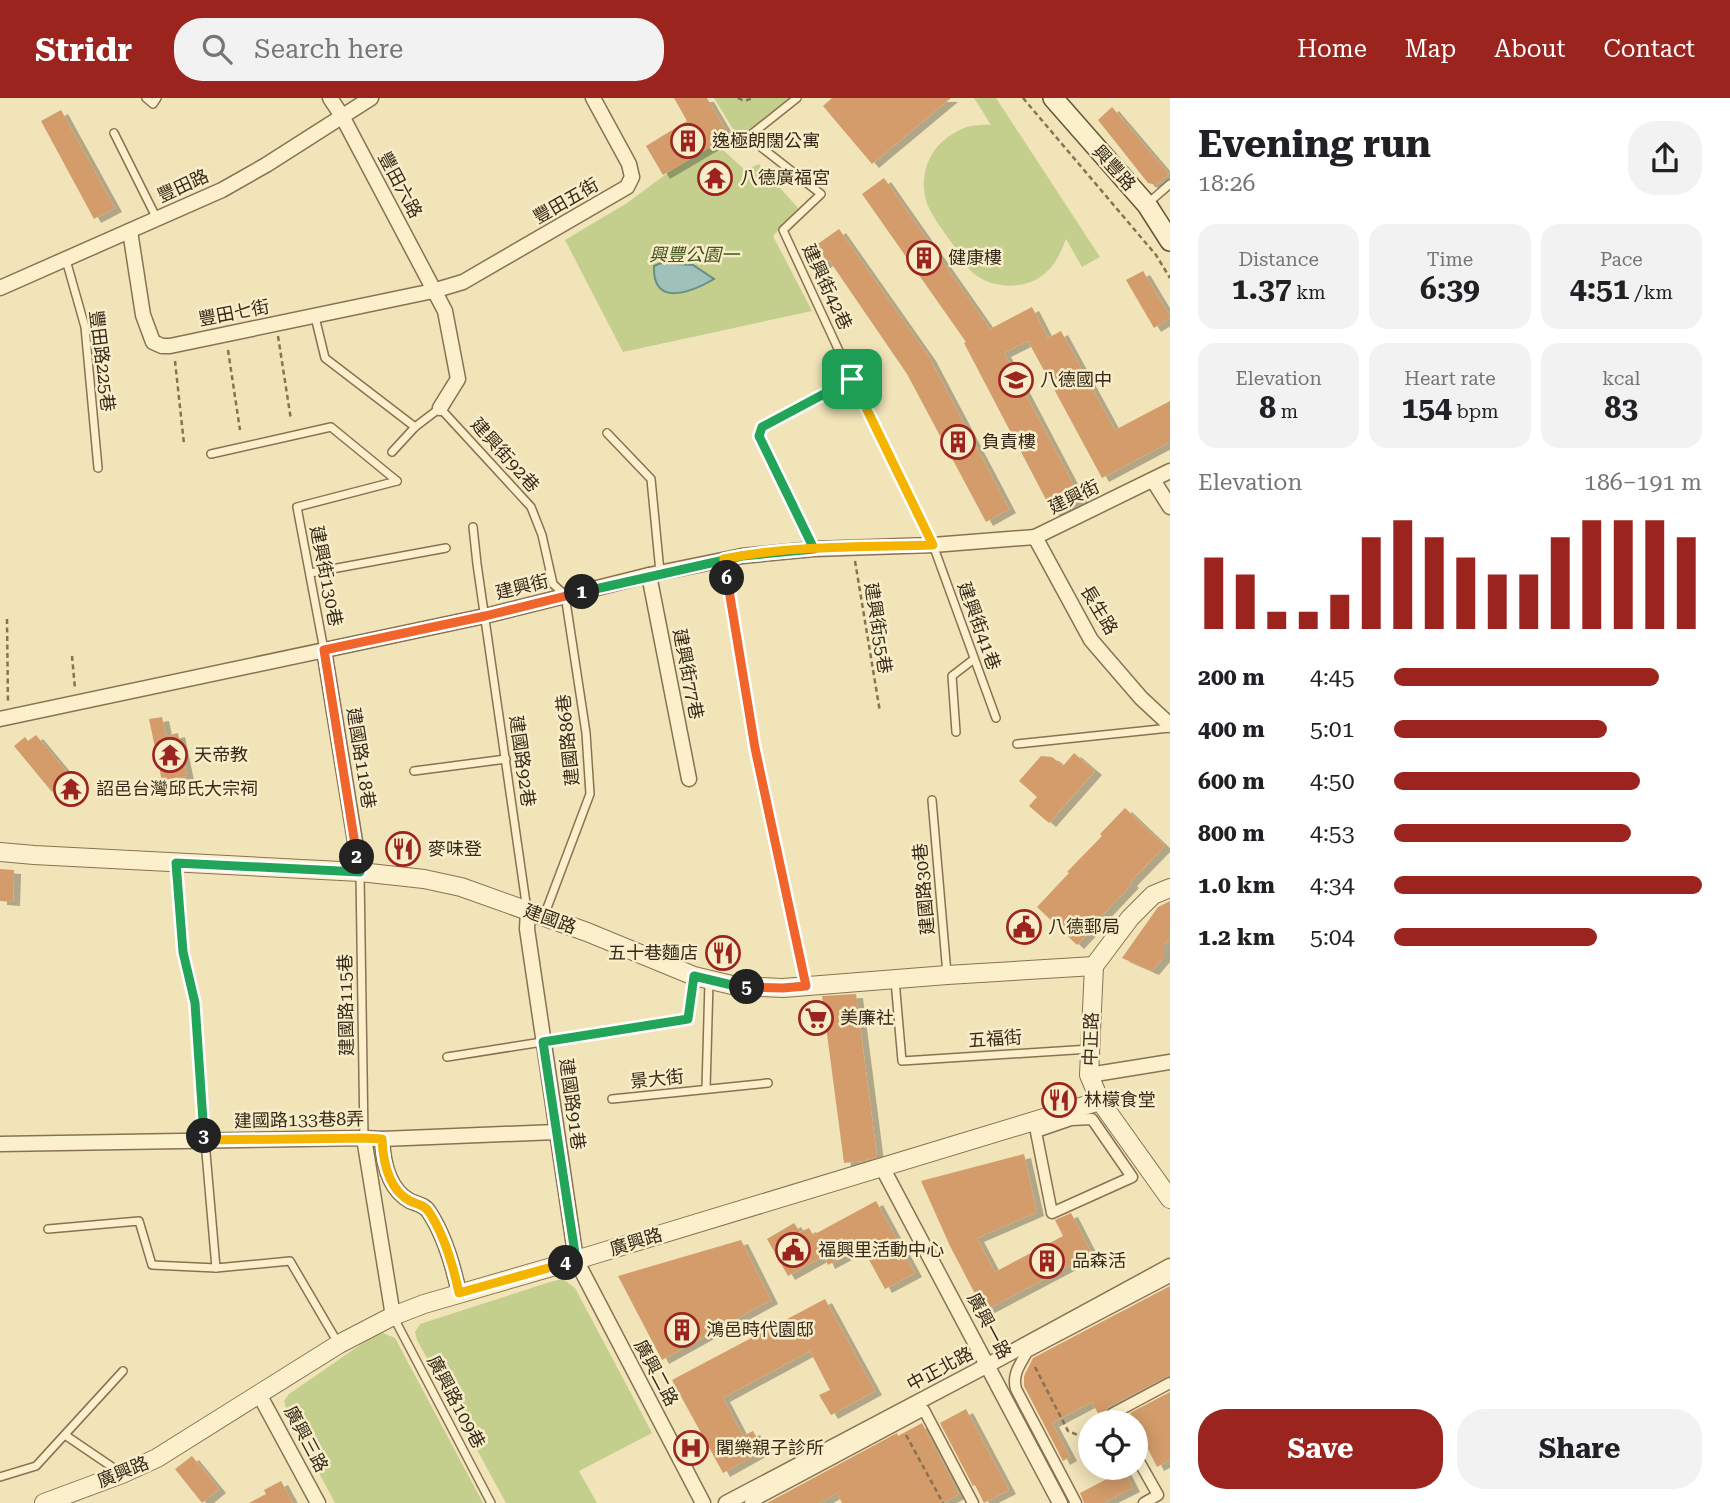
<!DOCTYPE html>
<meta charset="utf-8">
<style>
body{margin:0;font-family:"Roboto Serif","Noto Sans TC",serif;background:#f2f2f2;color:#202124;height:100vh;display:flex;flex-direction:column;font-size:26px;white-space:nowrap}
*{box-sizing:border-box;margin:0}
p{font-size:23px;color:#757577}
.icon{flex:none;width:38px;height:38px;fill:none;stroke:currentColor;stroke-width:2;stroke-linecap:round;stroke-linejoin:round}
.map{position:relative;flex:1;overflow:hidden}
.sheet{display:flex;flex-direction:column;background:#fff;width:560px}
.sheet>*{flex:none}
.fabs{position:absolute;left:1078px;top:1312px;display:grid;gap:14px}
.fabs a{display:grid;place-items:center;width:70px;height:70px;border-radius:50%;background:#fff;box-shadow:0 4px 18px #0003;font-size:35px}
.pin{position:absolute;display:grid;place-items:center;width:60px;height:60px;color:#fff;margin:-30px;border-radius:14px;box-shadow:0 4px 10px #0006}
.km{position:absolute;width:35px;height:35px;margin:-18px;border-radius:50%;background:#222;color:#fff;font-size:19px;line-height:35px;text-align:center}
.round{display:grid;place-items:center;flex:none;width:74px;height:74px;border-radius:28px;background:#f2f2f2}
.head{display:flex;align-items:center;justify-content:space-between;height:119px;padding:0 28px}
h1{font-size:38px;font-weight:700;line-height:52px}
.stats{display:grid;grid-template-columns:repeat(3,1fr);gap:10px;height:119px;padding:7px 28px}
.stats div{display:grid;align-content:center;border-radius:18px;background:#f2f2f2;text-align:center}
.stats b{font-size:30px;font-weight:700}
.stats small{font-size:19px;font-weight:400}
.stats p{font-size:19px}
.chart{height:196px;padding:14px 28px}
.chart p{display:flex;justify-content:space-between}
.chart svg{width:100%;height:126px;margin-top:7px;stroke:#9c241e;stroke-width:6}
.action{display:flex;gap:14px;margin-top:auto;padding:14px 28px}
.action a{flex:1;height:80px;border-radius:28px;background:#9c241e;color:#fff;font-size:28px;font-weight:700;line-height:80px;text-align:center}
.action a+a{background:#f2f2f2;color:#202124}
ul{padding:0 28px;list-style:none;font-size:23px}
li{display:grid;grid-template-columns:112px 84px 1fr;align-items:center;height:52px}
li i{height:18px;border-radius:9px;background:#9c241e}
header{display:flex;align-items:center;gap:42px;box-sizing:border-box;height:98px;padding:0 35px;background:#9c241e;color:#fff}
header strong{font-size:33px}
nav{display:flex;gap:38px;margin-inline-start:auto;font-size:24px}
.search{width:490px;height:63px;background:#f2f2f2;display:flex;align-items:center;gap:18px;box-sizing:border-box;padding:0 24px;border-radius:28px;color:#757577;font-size:26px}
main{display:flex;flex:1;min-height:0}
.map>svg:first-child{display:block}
.green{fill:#c4cf8d}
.water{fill:#9ec1b9;stroke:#668e87;stroke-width:2}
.building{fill:#d39c6b;filter:url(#shadow)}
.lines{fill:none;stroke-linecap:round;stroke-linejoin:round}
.service-casing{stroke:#897252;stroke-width:10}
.pedestrian-casing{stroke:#897252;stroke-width:13}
.minor-casing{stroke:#897252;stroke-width:17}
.tertiary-casing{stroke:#897252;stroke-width:20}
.secondary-casing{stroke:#6a5336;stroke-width:22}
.path{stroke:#897252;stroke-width:2.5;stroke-dasharray:5 3.5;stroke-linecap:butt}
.service{stroke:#fcf0cc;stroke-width:7}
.pedestrian{stroke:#fcf0cc;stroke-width:10}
.minor{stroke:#fcf0cc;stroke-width:14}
.tertiary{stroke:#fcf0cc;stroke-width:18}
.secondary{stroke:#fcf0cc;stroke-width:19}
.split-1-casing{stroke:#fff;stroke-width:14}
.split-2-casing{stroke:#fff;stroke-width:14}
.split-3-casing{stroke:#fff;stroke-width:14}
.split-4-casing{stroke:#fff;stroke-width:14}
.split-5-casing{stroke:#fff;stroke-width:14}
.split-6-casing{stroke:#fff;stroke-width:14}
.split-7-casing{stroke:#fff;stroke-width:14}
.split-1{stroke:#22a559;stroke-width:9}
.split-2{stroke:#f0652b;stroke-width:9}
.split-3{stroke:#22a559;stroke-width:9}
.split-4{stroke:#f5b400;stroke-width:9}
.split-5{stroke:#22a559;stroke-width:9}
.split-6{stroke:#f0652b;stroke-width:9}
.split-7{stroke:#f5b400;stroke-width:9}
.labels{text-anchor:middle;stroke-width:5;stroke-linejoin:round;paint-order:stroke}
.poi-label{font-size:18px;fill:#362919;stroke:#f8edc9;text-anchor:start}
.street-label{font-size:18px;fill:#362919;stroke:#f8edc9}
.park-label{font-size:18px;font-style:italic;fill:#43541e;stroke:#f8edc9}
</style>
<header>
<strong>Stridr</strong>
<div class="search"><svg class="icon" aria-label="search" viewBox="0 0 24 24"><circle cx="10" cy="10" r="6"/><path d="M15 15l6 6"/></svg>Search here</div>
<nav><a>Home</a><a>Map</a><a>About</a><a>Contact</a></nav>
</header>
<main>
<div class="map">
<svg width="1170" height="1405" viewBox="0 0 1170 1405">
<defs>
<filter id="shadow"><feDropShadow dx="7" dy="4" stdDeviation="0" flood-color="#0004"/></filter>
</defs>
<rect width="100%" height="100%" fill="#f1e4b9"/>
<g class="green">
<polygon points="714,0 792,0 756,29 736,36"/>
<path d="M974,0H996L1100,159L1082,169L1066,141C1061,154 1055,168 1043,177C1024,192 992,191 973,175C964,167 958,153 951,144C943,132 934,121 928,108C919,86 925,59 942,44C958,30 971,26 991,27Z"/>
<polygon points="712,42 745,72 759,66 798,110 773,138 812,213 623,254 565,142 627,105"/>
<polygon points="563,1181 575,1190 652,1335 579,1373 597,1405 506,1405 417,1242 415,1234 420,1226 550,1184"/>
<polygon points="383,1235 395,1240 483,1405 335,1405 288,1317 284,1303 289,1296 373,1238"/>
</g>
<path class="water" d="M661,165L693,167L714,181C692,194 652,210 654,168Z"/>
<g class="building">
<polygon points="674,0 707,0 729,38 663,77 646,48 687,23"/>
<polygon points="832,0 951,0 872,66 823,8"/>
<polygon points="1112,9 1169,76 1156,87 1148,85 1098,22"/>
<polygon points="61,12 115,110 94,121 41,23"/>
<polygon points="884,80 990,231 1032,209 1048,240 1061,233 1115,332 1170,303 1170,344 1102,380 1028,243 1004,255 1081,401 1053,415 964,245 966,244 862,96"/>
<polygon points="839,131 929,259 1009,411 986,424 907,276 829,162 815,172 805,155"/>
<polygon points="1143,173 1170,218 1170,220 1154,230 1126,182"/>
<polygon points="162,619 166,638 178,635 187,678 162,683 149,621"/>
<polygon points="36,637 71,679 52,694 14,648 25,639 28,643"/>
<polygon points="1074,655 1095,673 1049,725 1029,708 1037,699 1019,683 1041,658 1052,659 1063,668"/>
<polygon points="1125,710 1165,748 1130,784 1132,786 1096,824 1097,826 1077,847 1037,809 1069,775 1067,774 1102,738 1100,736"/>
<polygon points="0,771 14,772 13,804 0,803"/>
<polygon points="1170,803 1170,842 1163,846 1163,860 1152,873 1122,860 1158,809"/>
<polygon points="856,896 877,1059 863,1063 844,1065 822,898"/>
<polygon points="1024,1056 1037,1114 977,1140 995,1174 1063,1138 1055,1122 1071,1115 1092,1156 984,1213 950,1148 921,1083"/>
<polygon points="876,1103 915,1175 885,1191 862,1149 828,1167 824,1158 788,1178 767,1141 794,1125 800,1134 809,1130 813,1137"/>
<polygon points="741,1142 771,1202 662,1262 618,1178"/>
<polygon points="1170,1188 1170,1277 1108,1309 1105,1313 1105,1319 1101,1321 1092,1304 1052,1325 1070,1359 1063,1363 1024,1288 1024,1278 1033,1260"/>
<polygon points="825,1201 875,1293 831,1317 819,1297 830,1292 810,1253 723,1300 743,1338 753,1333 764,1352 723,1375 672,1282"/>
<polygon points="1170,1294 1170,1362 1157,1369 1130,1315"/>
<polygon points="966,1311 1009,1392 984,1405 975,1387 973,1388 940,1325"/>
<polygon points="922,1325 959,1396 943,1405 842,1405 837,1395 819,1405 767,1405 897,1335 898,1338"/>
<polygon points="192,1358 219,1391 202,1405 175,1371"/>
<polygon points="1124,1372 1133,1390 1103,1405 1084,1405 1080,1395"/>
<polygon points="281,1383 293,1405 249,1405 266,1396 264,1392"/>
</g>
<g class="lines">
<g class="service-casing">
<g id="service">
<polyline points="146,0 153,6 157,0"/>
<polyline points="797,0 748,39 821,96 783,132 852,281 933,447 996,620"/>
<polyline points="114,35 157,121"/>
<polyline points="1147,106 1170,86"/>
<polyline points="66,162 85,229 98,370"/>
<polyline points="315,219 325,260 415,329"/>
<polyline points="607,335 651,381 660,474"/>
<polyline points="392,354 415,329 440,310 531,409 542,437 553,486 565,497 586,635 590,696 544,818"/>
<polyline points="211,356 331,329 397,383"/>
<polyline points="473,429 477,466 527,812"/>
<polyline points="814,450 759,338 762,329 852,281"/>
<polyline points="724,461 755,651 805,888"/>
<polyline points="310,475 446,450"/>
<polyline points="324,552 297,409 397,383"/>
<polyline points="956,634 952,578 974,561"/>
<polyline points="1017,646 1170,630"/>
<polyline points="414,673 506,661"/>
<polyline points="932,702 947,876"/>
<polyline points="176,765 183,854 195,905 205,1043 216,1170"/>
<polyline points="360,775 364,1040"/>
<polyline points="895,882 902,963 1090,951"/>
<polyline points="447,959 688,921 694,879"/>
<polyline points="706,991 709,884"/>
<polyline points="612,1001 768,985"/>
<polyline points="48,1131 139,1123 152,1167 216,1170 290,1163 338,1245"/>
<polyline points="394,1220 491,1405"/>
<polyline points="65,1337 121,1375"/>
<polyline points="0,1379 36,1368 123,1273"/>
</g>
</g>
<g class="pedestrian-casing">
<g id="pedestrian">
<polygon points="1092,1021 1132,1079 1052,1115 1036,1034 1071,1022"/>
<polyline points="1117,1325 1112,1316 1170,1285"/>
<polyline points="1136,1358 1158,1397 1144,1405"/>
<polyline points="750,1405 924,1312 973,1405"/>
<path d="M1076,1405L1016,1291C1012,1276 1020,1267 1027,1254L1170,1179"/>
</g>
</g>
<g class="minor-casing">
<g id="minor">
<polyline points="330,0 342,18 445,213 458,281 440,310"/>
<polyline points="130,133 143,217 153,244 162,248 170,248 433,193 463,184 627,89 632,79 629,66 593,0"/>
<polyline points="0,190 222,92 266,67 371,0"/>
<polyline points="1153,382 1170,409"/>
<polyline points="1035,439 1091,542 1141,600 1170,627"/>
<polyline points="649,477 689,681"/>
<polyline points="324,552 360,774"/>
<polyline points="0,621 485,518 649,477 742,458 814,451 933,447 1035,439 1170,373"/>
<polyline points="528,813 527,831 576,1162 703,1405"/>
<polyline points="1089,977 1170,964"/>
<polyline points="364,1040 393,1218"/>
<path d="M382,1041C383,1064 388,1091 410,1103C417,1106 425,1107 429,1114C445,1138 453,1167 459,1195"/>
<polyline points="0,1046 364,1040 382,1041 556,1034"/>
<polyline points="882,1069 1060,1405"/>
<polyline points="259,1296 318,1405"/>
<polyline points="726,1405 988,1267 1170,1168"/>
</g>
</g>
<g class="tertiary-casing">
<g id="tertiary">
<polyline points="0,754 34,757 360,774 424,781 461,789 587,834 694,878 736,888 783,890 947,877 1094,868"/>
<polyline points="1170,790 1153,797 1130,820 1094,868 1089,977 1100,1003 1170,1101"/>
<polyline points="44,1405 122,1376 157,1360 339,1246 393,1218 424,1206 576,1162 1100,1003"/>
</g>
</g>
<g class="secondary-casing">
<polyline id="secondary" points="1053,0 1147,107 1170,143"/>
</g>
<g class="path">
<path d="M738,0C743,3 747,3 752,0"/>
<polyline points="1023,0 1156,157 1170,180"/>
<polyline points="278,238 291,322"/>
<polyline points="228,252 240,332"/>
<polyline points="175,263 184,346"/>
<polyline points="855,463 880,614"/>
<polyline points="7,521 8,606"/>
<polyline points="72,558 75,591"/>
<polyline points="1035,1269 1068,1333 1090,1342"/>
<polyline points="906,1337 943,1405"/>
</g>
<use href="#service" class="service"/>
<use href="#pedestrian" class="pedestrian"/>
<use href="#minor" class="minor"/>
<use href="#tertiary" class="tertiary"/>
<use href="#secondary" class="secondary"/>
</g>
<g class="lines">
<g class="split-1-casing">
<polyline id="split-1" points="582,494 742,458 814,451 759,338 762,329 852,281"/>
</g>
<g class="split-2-casing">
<polyline id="split-2" points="357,759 324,552 485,518 582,494"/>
</g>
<g class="split-3-casing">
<polyline id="split-3" points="204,1038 195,905 183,854 176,765 360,774 357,759"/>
</g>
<g class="split-4-casing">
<path id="split-4" d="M204,1038L205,1042L364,1040L382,1041C383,1064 388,1091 410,1103C417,1106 425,1107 429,1114C445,1138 453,1167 459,1195L566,1165"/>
</g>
<g class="split-5-casing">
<polyline id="split-5" points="566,1165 576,1162 543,944 688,921 694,878 736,888 747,889"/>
</g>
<g class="split-6-casing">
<polyline id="split-6" points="727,480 755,650 806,888 783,890 747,889"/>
</g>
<g class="split-7-casing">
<path id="split-7" d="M727,480L724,461C791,447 865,449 933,447L852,281"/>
</g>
<use href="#split-1" class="split-1"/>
<use href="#split-2" class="split-2"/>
<use href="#split-3" class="split-3"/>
<use href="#split-4" class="split-4"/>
<use href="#split-5" class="split-5"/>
<use href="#split-6" class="split-6"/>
<use href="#split-7" class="split-7"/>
</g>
<defs>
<g id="building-ring" transform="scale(1.75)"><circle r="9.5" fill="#f8edc9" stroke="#9c241e" stroke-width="1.5"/><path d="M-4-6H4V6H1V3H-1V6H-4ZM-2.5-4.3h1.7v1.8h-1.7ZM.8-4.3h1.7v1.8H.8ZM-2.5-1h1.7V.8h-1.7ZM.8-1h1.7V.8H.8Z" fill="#9c241e"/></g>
<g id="temple-ring" transform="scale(1.75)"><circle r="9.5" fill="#f8edc9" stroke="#9c241e" stroke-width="1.5"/><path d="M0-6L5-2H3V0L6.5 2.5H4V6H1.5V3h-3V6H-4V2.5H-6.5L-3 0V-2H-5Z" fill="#9c241e"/></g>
<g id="school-ring" transform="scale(1.75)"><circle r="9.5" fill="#f8edc9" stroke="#9c241e" stroke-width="1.5"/><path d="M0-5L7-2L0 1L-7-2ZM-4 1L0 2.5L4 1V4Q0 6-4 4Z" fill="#9c241e"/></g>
<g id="restaurant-ring" transform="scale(1.75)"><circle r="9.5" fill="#f8edc9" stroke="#9c241e" stroke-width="1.5"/><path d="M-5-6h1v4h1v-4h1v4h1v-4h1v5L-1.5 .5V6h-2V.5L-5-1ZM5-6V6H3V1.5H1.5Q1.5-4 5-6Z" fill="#9c241e"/></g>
<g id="civic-ring" transform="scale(1.75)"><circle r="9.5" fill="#f8edc9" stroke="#9c241e" stroke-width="1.5"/><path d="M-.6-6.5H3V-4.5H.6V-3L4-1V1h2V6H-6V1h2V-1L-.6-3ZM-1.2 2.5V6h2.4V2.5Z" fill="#9c241e"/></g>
<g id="supermarket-ring" transform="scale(1.75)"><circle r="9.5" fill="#f8edc9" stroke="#9c241e" stroke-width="1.5"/><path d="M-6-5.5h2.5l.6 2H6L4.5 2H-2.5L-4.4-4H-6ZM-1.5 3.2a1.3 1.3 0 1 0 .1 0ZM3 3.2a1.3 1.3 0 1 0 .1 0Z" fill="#9c241e"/></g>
<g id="hospital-ring" transform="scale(1.75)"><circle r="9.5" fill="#f8edc9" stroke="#9c241e" stroke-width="1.5"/><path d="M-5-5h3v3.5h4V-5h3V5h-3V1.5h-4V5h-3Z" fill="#9c241e"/></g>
</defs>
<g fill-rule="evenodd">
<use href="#building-ring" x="688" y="43"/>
<use href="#temple-ring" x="715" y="80"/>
<use href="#building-ring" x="924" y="160"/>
<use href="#school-ring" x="1016" y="282"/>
<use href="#building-ring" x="958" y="344"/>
<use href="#temple-ring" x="170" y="657"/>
<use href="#temple-ring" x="71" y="691"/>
<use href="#restaurant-ring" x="403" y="751"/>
<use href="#civic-ring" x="1024" y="829"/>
<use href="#restaurant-ring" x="723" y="855"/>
<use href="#supermarket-ring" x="816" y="920"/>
<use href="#restaurant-ring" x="1059" y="1002"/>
<use href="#civic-ring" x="793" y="1152"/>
<use href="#building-ring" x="1047" y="1163"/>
<use href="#building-ring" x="682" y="1232"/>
<use href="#hospital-ring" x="691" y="1350"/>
</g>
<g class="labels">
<g class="poi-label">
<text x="712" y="49">逸極朗闊公寓</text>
<text x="740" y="86">八德廣福宮</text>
<text x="948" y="166">健康樓</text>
<text x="1040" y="288">八德國中</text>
<text x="982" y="350">負責樓</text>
<text x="194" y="663">天帝教</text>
<text x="96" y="697">詔邑台灣邱氏大宗祠</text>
<text x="428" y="757">麥味登</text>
<text x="1048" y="835">八德郵局</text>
<text x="698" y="861" text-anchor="end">五十巷麵店</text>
<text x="840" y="926">美廉社</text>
<text x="1084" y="1008">林檬食堂</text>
<text x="818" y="1158">福興里活動中心</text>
<text x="1072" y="1169">品森活</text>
<text x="706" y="1238">鴻邑時代園邸</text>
<text x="716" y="1356">閣樂親子診所</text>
</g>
<g class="street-label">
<text transform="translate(1114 70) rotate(48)" y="6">興豐路</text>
<text transform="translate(400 87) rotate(62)" y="6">豐田六路</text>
<text transform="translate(183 88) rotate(-25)" y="6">豐田路</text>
<text transform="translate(566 103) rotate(-30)" y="6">豐田五街</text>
<text transform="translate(827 189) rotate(65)" y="6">建興街42巷</text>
<text transform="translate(234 215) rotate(-11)" y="6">豐田七街</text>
<text transform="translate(102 263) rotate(83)" y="6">豐田路225巷</text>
<text transform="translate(505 357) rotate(48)" y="6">建興街92巷</text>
<text transform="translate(1074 399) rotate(-26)" y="6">建興街</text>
<text transform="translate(326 478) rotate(79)" y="6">建興街130巷</text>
<text transform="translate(522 489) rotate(-14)" y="6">建興街</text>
<text transform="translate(1099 512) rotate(59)" y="6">長生路</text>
<text transform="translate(979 528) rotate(70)" y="6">建興街41巷</text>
<text transform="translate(878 530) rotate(81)" y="6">建興街55巷</text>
<text transform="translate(688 576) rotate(79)" y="6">建興街77巷</text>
<text transform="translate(568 642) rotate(-96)" y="6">建國路86巷</text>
<text transform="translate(361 660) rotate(81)" y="6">建國路118巷</text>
<text transform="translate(522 663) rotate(82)" y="6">建國路92巷</text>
<text transform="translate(924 791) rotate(-95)" y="6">建國路30巷</text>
<text transform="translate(550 821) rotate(20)" y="6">建國路</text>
<text transform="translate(346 907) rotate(-91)" y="6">建國路115巷</text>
<text transform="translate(995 941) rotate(-4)" y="6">五福街</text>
<text transform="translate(1091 941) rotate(-88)" y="6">中正路</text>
<text transform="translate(657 981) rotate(-6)" y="6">景大街</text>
<text transform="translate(572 1006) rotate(82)" y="6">建國路91巷</text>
<text transform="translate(299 1022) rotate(-1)" y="6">建國路133巷8弄</text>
<text transform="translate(636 1144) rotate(-17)" y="6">廣興路</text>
<text transform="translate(989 1228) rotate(62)" y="6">廣興一路</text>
<text transform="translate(940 1271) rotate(-28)" y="6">中正北路</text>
<text transform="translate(656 1275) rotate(62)" y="6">廣興二路</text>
<text transform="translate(456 1304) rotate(62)" y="6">廣興路109巷</text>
<text transform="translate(306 1341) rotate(62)" y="6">廣興三路</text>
<text transform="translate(123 1374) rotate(-22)" y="6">廣興路</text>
</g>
<g class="park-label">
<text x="694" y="163">興豐公園一</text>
</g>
</g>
</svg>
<div class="fabs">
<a><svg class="icon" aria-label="locate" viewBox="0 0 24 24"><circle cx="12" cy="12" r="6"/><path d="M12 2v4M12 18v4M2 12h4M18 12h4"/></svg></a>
</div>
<div class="pin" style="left:852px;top:281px;background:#1e9e55"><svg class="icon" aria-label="arrive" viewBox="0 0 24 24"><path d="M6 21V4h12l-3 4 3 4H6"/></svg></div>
<b class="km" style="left:582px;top:494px">1</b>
<b class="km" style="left:357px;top:759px">2</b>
<b class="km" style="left:204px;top:1038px">3</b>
<b class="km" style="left:566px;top:1165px">4</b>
<b class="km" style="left:747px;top:889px">5</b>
<b class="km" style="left:727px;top:480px">6</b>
</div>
<section class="sheet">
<div class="head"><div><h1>Evening run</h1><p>18:26</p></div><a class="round"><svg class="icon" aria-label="share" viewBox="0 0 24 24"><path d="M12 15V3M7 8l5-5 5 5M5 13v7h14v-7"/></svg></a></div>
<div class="stats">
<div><p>Distance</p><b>1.37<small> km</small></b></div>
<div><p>Time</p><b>6:39</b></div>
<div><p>Pace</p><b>4:51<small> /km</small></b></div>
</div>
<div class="stats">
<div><p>Elevation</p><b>8<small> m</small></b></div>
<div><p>Heart rate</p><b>154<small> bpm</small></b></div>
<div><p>kcal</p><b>83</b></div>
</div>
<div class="chart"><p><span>Elevation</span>186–191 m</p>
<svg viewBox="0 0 160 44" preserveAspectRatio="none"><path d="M5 44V19M15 44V25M25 44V38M35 44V38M45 44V32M55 44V12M65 44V6M75 44V12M85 44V19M95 44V25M105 44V25M115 44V12M125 44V6M135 44V6M145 44V6M155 44V12"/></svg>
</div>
<ul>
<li><b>200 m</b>4:45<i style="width:86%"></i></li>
<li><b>400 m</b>5:01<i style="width:69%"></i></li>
<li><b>600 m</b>4:50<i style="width:80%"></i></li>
<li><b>800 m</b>4:53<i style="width:77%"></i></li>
<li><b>1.0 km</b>4:34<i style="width:100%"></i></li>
<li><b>1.2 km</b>5:04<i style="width:66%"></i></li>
</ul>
<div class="action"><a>Save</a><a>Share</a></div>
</section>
</main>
